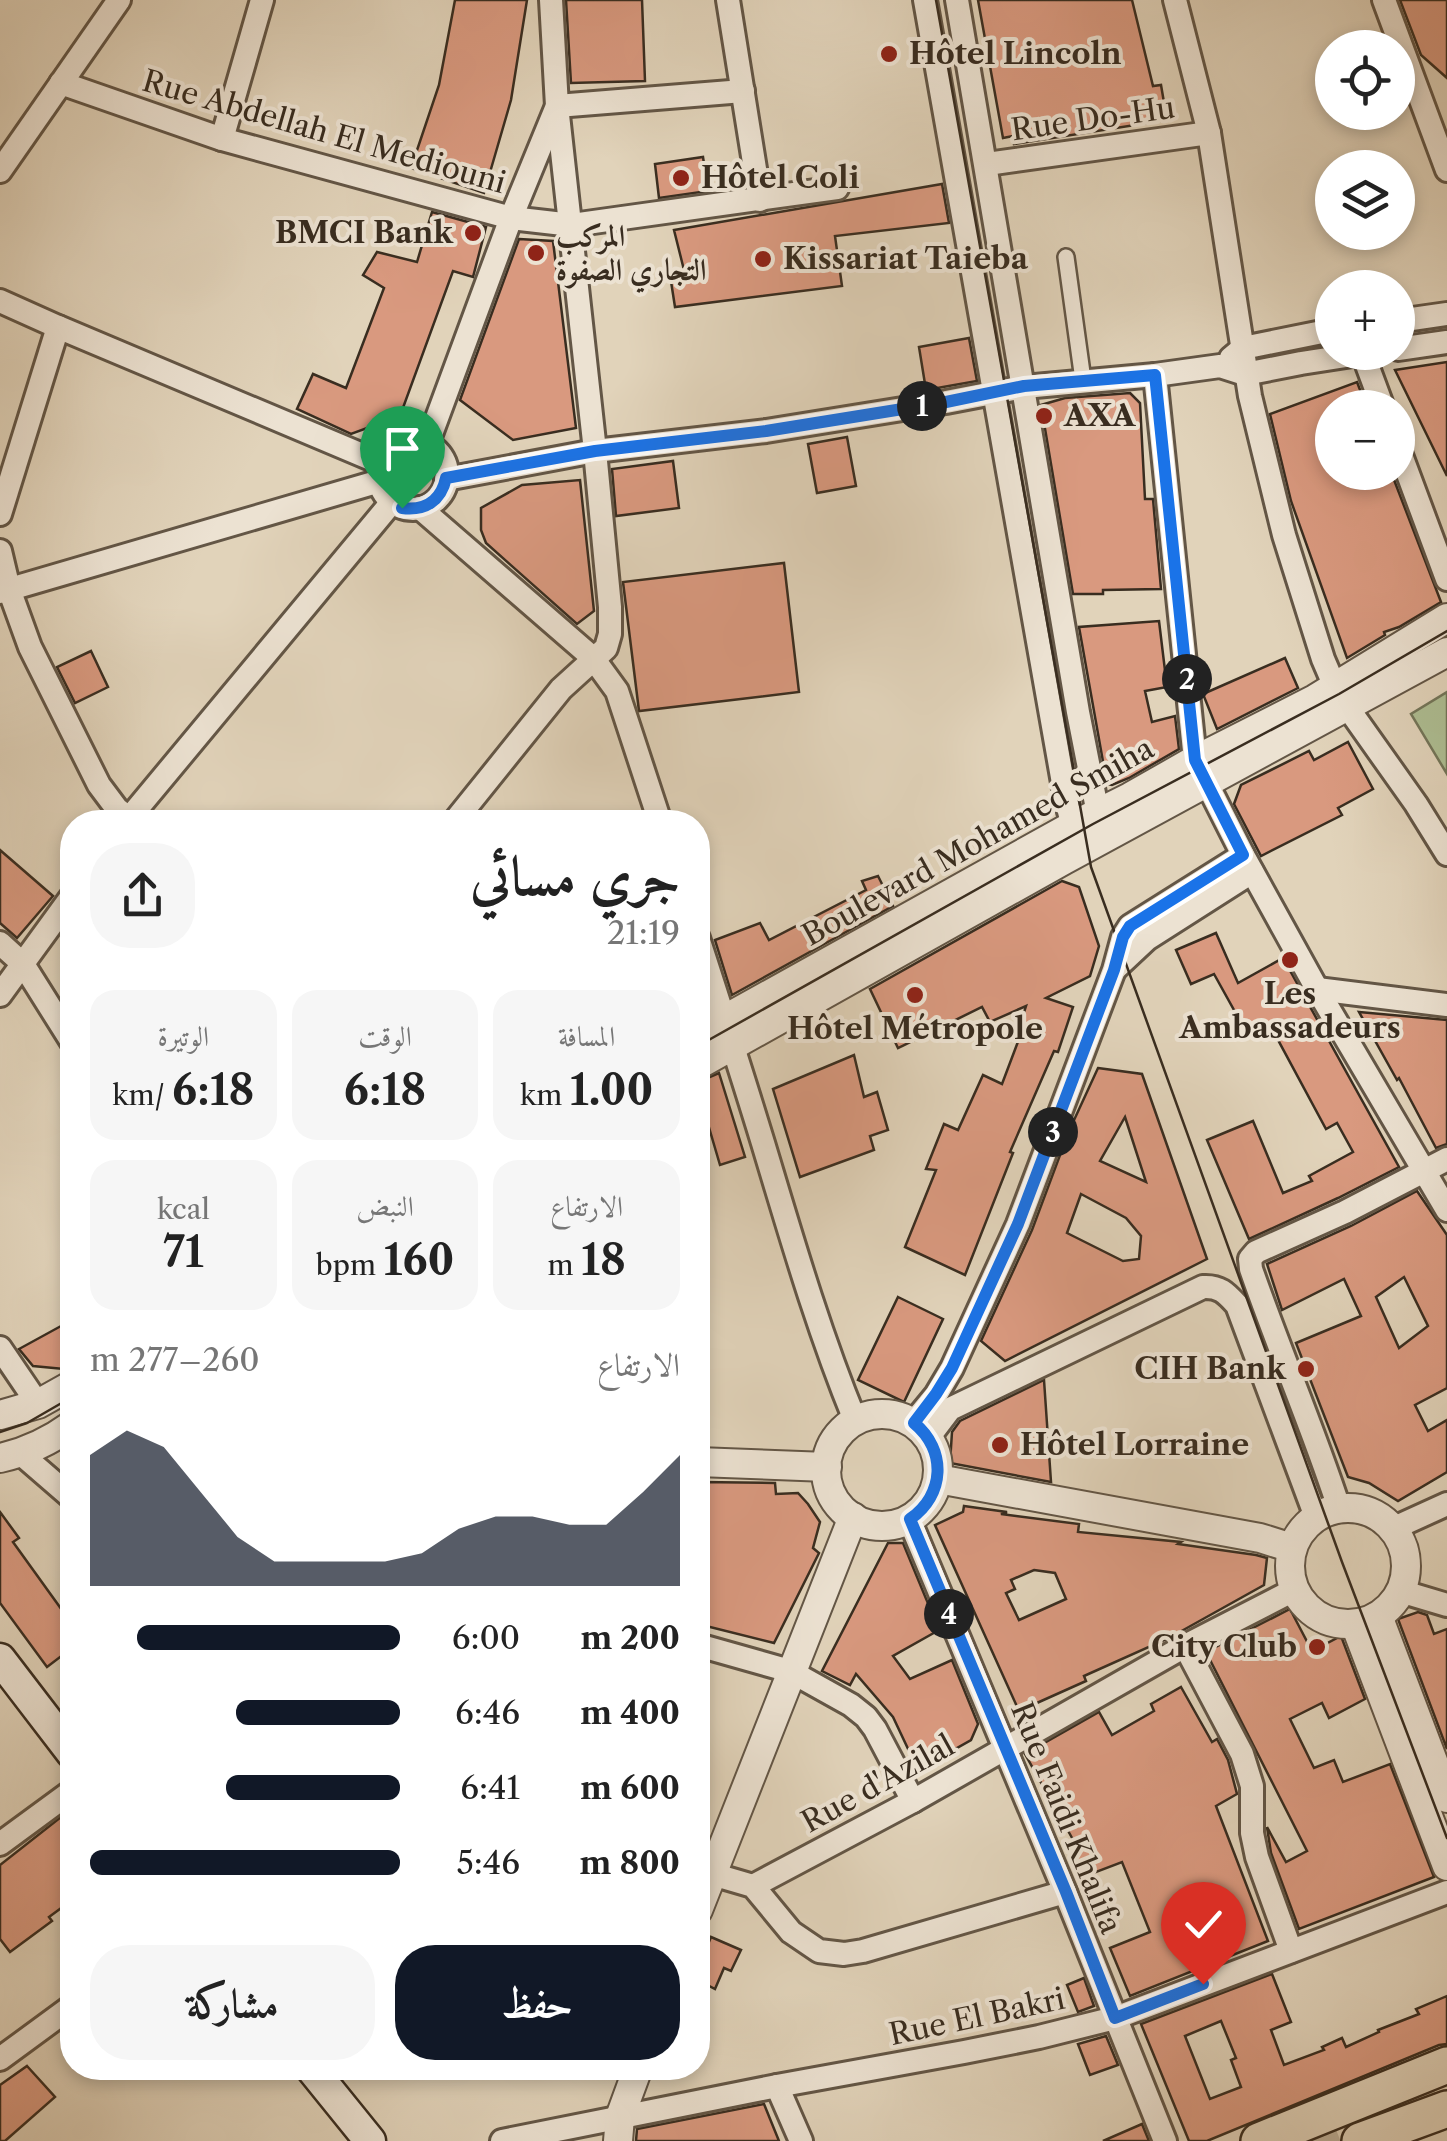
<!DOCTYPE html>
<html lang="ar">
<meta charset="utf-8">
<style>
body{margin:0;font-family:"Libre Caslon Text",Amiri,serif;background:#f6f6f6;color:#222;direction:rtl;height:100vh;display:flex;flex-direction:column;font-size:38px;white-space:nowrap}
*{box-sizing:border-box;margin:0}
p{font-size:32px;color:#767676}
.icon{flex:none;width:55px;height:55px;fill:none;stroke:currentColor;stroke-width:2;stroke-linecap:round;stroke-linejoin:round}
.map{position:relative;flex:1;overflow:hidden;direction:ltr}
.details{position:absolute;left:60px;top:810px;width:650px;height:1270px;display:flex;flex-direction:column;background:#fff;border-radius:40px;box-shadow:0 5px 15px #0003;direction:rtl}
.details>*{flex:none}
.fabs{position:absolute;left:1315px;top:30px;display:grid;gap:20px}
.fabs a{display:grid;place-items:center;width:100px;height:100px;border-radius:50%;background:#fff;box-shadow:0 5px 15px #0003;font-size:50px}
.pin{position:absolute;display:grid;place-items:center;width:85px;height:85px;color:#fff;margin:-102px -42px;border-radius:50% 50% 50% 0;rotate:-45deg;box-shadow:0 0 10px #0007}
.pin .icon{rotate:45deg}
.km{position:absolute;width:50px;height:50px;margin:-25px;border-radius:50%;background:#222;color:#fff;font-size:28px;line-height:50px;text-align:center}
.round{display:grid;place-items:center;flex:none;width:105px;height:105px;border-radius:40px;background:#f6f6f6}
.head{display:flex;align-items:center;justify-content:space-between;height:170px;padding:0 30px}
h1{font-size:55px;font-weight:700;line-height:75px}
.metrics{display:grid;grid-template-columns:repeat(3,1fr);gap:15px;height:170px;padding:10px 30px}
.metrics div{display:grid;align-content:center;border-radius:25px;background:#f6f6f6;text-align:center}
.metrics b{font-size:42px;font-weight:700}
.metrics small{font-size:28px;font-weight:400}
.metrics p{font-size:28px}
.chart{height:280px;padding:20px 30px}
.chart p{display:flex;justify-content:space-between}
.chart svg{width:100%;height:180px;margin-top:10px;fill:#111827;opacity:.7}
.action{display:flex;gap:20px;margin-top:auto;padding:20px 30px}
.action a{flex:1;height:115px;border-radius:40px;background:#111827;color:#fff;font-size:40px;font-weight:700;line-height:115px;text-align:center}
.action a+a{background:#f6f6f6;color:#222}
ul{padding:0 30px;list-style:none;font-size:32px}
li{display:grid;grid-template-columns:160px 120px 1fr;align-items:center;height:75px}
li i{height:25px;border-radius:12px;background:#111827}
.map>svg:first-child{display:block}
.green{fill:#aebe93;stroke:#74765a;stroke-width:2.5}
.building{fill:#d9997f;stroke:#392d20;stroke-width:2.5;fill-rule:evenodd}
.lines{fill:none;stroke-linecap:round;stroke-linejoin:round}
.primary-tunnel{stroke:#bfb29b;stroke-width:35;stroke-dasharray:35 18;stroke-linecap:butt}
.pedestrian-casing{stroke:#635646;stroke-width:20}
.minor-casing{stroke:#635646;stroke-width:28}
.tertiary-casing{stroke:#635646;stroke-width:32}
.secondary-casing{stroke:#392d20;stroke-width:35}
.primary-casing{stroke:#392d20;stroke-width:40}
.pedestrian{stroke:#ece2d2;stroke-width:15}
.minor{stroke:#ece2d2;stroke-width:22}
.tertiary{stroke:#ece2d2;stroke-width:28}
.secondary{stroke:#ece2d2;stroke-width:30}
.primary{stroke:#e1d3ba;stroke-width:35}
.tram{stroke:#392d20;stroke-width:2.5}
.route-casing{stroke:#fff;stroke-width:20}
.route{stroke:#1a73e8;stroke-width:12}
.poi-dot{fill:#8f2418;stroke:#ece2d2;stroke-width:4}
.labels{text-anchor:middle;stroke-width:8;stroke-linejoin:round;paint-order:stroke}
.poi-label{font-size:30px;font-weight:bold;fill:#392d20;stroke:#ece2d2;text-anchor:start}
.street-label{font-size:30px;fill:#392d20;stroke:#ece2d2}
</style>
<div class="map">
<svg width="1447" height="2141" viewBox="0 0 1447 2141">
<rect width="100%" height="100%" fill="#e1d3ba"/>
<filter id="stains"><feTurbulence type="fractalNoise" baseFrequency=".002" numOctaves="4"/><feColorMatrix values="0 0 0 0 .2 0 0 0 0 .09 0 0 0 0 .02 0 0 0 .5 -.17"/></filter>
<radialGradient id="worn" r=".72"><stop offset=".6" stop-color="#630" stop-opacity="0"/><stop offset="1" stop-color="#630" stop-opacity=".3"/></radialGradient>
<polygon class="green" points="1447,692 1447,774 1411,714"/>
<g class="building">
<polygon points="455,0 527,0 511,100 484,193 411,168 439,85"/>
<polygon points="566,0 642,0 645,81 571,83"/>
<polygon points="978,0 1132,0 1153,86 1161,85 1167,120 1014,144 1013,136 1003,138"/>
<polygon points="1400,0 1447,0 1447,78 1421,55"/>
<polygon points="703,157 708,191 659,198 655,164"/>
<polygon points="942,184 949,223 835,236 842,286 675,307 670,275 685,274 674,230"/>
<polygon points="432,212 486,227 473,277 453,271 400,416 351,434 297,409 313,374 346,388 384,288 363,275 377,252 417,262"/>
<polygon points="519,239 553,241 576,428 513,440 460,400"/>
<polygon points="969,338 977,381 926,390 919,347"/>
<polygon points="1447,362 1447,476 1395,370"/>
<polygon points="1357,382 1367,408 1332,408 1332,472 1391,472 1441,602 1399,627 1384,632 1385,635 1347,658 1291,501 1270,414"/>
<polygon points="1130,393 1140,403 1145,499 1153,499 1161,589 1103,590 1103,594 1073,594 1041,405 1065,398"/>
<polygon points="847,437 856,486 817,493 808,444"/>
<polygon points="673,461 679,508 616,516 612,469"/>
<polygon points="580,480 594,611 577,624 486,543 481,530 481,508 522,485"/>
<polygon points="784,563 799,692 639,711 623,582"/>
<polygon points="1159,621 1167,687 1145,691 1152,722 1175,716 1179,749 1129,778 1112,785 1107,784 1079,627"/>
<polygon points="91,651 108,687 75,703 57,667"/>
<polygon points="1285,658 1298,688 1217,729 1203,694"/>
<polygon points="1348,742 1373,789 1338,808 1342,815 1261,856 1234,804 1241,785 1309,751 1314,760"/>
<polygon points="0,850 53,896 17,938 0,923"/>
<polygon points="878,876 893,906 732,995 715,940 760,923 769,940 866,890 862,881"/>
<polygon points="1062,881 1079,887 1099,946 1090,976 1046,998 1073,1007 1058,1052 1054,1051 1010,1152 1013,1153 965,1275 905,1247 936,1170 926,1169 944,1124 958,1130 983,1075 1002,1084 1019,1039 1016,1038 1026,1006 990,1022 982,1007 898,1048 870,989"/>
<polygon points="1216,933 1238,983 1283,958 1399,1167 1338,1198 1249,1239 1207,1140 1253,1121 1283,1193 1312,1181 1309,1176 1353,1152 1337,1123 1326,1129 1270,1025 1249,1037 1214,974 1191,984 1176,950"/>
<polygon points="1359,1012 1447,1020 1447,1144 1436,1148 1399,1078 1397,1080"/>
<polygon points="854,1055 864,1097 877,1092 888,1130 870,1136 874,1150 800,1177 773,1089"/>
<path d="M1098,1068L1142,1074L1207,1259L1005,1361L981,1341L1032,1230L1069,1131ZM1125,1117L1146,1182L1100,1161ZM1081,1194L1126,1218L1141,1236L1139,1259L1123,1261L1067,1233Z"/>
<polygon points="719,1073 745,1157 720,1165 698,1090 698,1082"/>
<path d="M1417,1191L1447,1235V1388L1415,1405L1428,1431L1447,1420V1472L1398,1501L1369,1483L1348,1477L1296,1343L1361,1316L1344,1279L1282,1310L1267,1264L1351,1226ZM1404,1277L1428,1326L1399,1348L1376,1297Z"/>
<polygon points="898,1297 943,1319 904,1402 858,1380"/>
<polygon points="72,1320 72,1364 64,1369 33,1366 19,1349"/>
<polygon points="1044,1380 1051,1482 950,1463 952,1432 960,1421"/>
<polygon points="698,1482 775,1483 776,1494 798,1493 808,1504 820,1522 813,1548 819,1553 774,1643 698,1624"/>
<path d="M964,1506L1007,1512L1001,1514L1079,1524L1078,1532L1181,1542L1178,1544L1256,1555L1267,1558L1264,1585L1169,1638L1084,1676L1086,1681L1019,1711L935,1525L963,1512ZM1034,1570L1055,1573L1066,1599L1019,1620L1006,1593L1015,1589L1011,1580Z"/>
<polygon points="0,1512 19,1538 13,1542 72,1624 72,1648 47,1667 0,1603"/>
<polygon points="888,1543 903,1543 939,1630 893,1656 910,1679 952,1660 978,1724 971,1740 918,1770 893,1717 856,1674 850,1685 822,1671"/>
<polygon points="1290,1609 1312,1651 1341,1636 1365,1699 1329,1718 1322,1703 1290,1719 1314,1768 1334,1760 1343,1782 1390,1764 1434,1877 1299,1929 1271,1853 1267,1827 1286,1862 1307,1851 1206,1652"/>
<polygon points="1418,1612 1427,1615 1434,1634 1447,1629 1447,1749 1398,1619"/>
<polygon points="1181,1687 1212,1742 1217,1739 1228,1760 1237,1794 1216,1806 1268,1941 1130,1996 1110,1948 1150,1932 1122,1862 1083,1877 1071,1847 1076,1845 1025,1754 1099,1712 1112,1735 1154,1711 1151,1704"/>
<polygon points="61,1817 72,1833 72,1900 49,1917 52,1921 10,1952 0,1939 0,1865"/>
<polygon points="711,1937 741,1950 731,1971 724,1968 715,1989 698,1980 698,1968"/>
<path d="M1272,1974L1291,2022L1271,2030L1284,2065L1324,2050L1322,2047L1342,2038L1346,2047L1379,2032L1378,2030L1419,2014L1416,2009L1447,1996V2044L1439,2045L1207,2141H1189L1141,2024ZM1221,2021L1236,2058L1231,2060L1241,2087L1210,2099L1185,2036Z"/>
<polygon points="1084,1978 1094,2006 1078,2012 1067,1985"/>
<polygon points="1106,2036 1118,2065 1090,2075 1078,2044"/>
<polygon points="27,2066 55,2097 5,2141 0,2141 0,2085"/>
<polygon points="764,2104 779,2141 636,2141 637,2129"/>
<polygon points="1142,2124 1149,2141 1103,2141"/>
</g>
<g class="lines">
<polyline class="primary-tunnel" points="1303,2141 1447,2086"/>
<g class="pedestrian-casing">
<polyline id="pedestrian" points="1066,257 1083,380"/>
</g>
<g class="minor-casing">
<g id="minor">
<polyline points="728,0 760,200"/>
<polyline points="925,0 1066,800 1076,838"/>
<polyline points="957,0 1078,712 1101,829"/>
<polyline points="1175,0 1209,133 1250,396 1284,535 1323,659 1335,687"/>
<polyline points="1384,0 1447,170"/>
<polyline points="61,83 222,139 511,218 572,225 837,188"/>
<polyline points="222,139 262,0"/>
<polyline points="987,164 1209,133"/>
<polyline points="0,171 119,0"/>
<polyline points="0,301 58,327 381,463"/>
<polyline points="1398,321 1447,314"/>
<polyline points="1398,349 1447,342"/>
<polyline points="1363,354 1383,408"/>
<polyline points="1231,358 1243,348 1332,330"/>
<polyline points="1155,375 1195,760 1243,855 1317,989 1447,1210"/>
<circle cx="413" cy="475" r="34"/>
<polyline points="427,445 511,218 557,106 743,91"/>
<polyline points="1398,447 1447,579"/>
<polyline points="446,479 595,451 766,431 946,402 1024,387 1155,375 1220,366 1245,374 1301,363 1372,352"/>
<polyline points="420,508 593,658 617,691 660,822"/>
<polyline points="0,514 58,327"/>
<polyline points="0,551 9,589 30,647 99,785 117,809 134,822"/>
<polyline points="0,592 380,481"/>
<polyline points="1348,708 1416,804 1447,854"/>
<polyline points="126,822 392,502"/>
<polyline points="454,822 561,689 606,648 610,634 610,607 595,451 557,106 551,0"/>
<path d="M698,938C720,1006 742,1074 763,1143C791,1236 818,1330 855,1420"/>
<polyline points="0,943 23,964 72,1042"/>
<polyline points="1116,968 1147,939 1252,872"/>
<polyline points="1317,989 1447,1005"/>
<polyline points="0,995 72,896"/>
<polyline points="0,1348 38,1404"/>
<polyline points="913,1423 936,1395 952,1368 1018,1224 1114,970 1123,937 1130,926 1243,855"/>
<path d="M928,1438L950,1409L1203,1287C1220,1286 1226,1293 1237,1305L1316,1517"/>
<polyline points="20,1453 72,1498"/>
<path d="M1339,1508C1313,1428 1279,1350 1251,1269L1250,1259L1256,1252L1345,1212L1447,1159"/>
<polyline points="909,1519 1065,1892 1165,2141"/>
<polyline points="1392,1529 1447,1504"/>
<polyline points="1400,1591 1447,1605"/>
<polyline points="698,1645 790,1671 851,1705 866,1717 875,1729 913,1801"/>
<polyline points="1185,1646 1242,1754 1252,1786 1252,1833 1257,1857 1291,1951"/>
<polyline points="0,1844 72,1791"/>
<polyline points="712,1874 753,1886 791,1932 819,1951 844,1954 863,1951 1065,1892"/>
<polyline points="753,1886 913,1801 1185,1646 1294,1590"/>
<polyline points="0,2059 72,2006"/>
<polyline points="777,2086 801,2141"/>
<polyline points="502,2141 777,2086 964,2052 1039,2037 1115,2018 1447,1892"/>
</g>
</g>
<g class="tertiary-casing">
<g id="tertiary">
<polyline points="698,1034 1072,826 1130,797 1195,760 1315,699 1447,618"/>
<polyline points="698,1065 1064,860 1447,652"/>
<circle cx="882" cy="1470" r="56"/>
<polyline points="0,1415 38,1404 72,1385"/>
<path d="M0,1458C27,1452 50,1441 72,1425"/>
<polyline points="698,1462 827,1467"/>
<polyline points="938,1479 1260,1538 1292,1548"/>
<circle cx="1348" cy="1566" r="58"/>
<polyline points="1378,1616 1447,1798"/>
<polyline points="1355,1624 1447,1866"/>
<polyline points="698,1910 853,1517"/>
<polyline points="618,2141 620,2117 638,2068"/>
</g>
</g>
<g class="secondary-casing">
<g id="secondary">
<polyline points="0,1659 72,1753"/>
<polyline points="311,2068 370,2141"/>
</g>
</g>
<g class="primary-casing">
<g id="primary">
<polyline points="1259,2141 1447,2065"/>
<polyline points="1360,2141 1447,2109"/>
</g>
</g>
<use href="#pedestrian" class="pedestrian"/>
<use href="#minor" class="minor"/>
<use href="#tertiary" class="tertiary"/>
<use href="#secondary" class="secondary"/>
<use href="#primary" class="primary"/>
<g class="tram">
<polyline points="936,0 1091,867 1342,1562 1447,1838"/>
<polyline points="698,1046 1093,824 1339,694 1447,631"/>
<polyline points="0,1432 27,1423 72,1397"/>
</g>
</g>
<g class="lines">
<g class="route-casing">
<path id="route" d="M402,508C425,511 441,501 446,478L595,451L766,431L946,402L1024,386L1155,375L1195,760L1243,855L1130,926L1123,937L1114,970L1018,1224L952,1368L936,1394L914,1423C947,1450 945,1495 910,1519L1066,1892L1115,2018L1203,1984"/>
</g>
<use href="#route" class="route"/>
</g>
<g class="poi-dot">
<circle cx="889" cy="54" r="10"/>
<circle cx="681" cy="178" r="10"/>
<circle cx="473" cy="233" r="10"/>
<circle cx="536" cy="253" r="10"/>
<circle cx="763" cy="259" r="10"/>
<circle cx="1044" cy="416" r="10"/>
<circle cx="1290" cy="960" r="10"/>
<circle cx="915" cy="995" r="10"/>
<circle cx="1306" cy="1369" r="10"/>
<circle cx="1000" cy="1445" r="10"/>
<circle cx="1317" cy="1647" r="10"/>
</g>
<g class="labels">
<g class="poi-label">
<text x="909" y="64">Hôtel Lincoln</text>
<text x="701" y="188">Hôtel Coli</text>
<text x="453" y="243" text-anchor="end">BMCI Bank</text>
<text x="556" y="246">المركب<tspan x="556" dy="34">التجاري الصفوة</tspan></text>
<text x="783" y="269">Kissariat Taieba</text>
<text x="1064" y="426">AXA</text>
<text x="1290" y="1004" text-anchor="middle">Les<tspan x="1290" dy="34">Ambassadeurs</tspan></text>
<text x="915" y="1039" text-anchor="middle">Hôtel Métropole</text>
<text x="1286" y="1379" text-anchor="end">CIH Bank</text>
<text x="1020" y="1455">Hôtel Lorraine</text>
<text x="1297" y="1657" text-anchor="end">City Club</text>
</g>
<g class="street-label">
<text transform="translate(1093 119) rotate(-8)" y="10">Rue Do-Hu</text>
<text transform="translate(324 132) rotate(16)" y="10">Rue Abdellah El Mediouni</text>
<text transform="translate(978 842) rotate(-29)" y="10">Boulevard Mohamed Smiha</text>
<text transform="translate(878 1784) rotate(-29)" y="10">Rue d'Azilal</text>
<text transform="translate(1066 1818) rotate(68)" y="10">Rue Faidi Khalifa</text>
<text transform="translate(977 2017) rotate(-12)" y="10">Rue El Bakri</text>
</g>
</g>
<rect width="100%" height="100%" filter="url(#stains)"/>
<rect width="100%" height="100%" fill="url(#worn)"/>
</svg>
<div class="fabs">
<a><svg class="icon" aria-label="locate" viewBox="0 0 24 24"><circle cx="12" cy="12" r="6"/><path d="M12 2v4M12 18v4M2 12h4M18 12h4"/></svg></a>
<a><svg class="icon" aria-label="layers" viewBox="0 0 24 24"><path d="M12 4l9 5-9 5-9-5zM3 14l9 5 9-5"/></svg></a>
<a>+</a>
<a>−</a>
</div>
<div class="pin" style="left:402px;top:508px;background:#1e9e55"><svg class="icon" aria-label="arrive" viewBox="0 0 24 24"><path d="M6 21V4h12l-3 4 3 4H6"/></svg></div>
<div class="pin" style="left:1203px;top:1984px;background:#d93025"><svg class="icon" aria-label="check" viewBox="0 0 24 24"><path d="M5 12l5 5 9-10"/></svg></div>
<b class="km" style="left:922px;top:406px">1</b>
<b class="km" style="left:1187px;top:679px">2</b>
<b class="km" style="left:1053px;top:1132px">3</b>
<b class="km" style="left:949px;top:1614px">4</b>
<section class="details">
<div class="head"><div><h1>جري مسائي</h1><p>21:19</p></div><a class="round"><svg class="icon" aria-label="share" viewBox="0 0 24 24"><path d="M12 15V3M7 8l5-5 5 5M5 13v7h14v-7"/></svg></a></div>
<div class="metrics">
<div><p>المسافة</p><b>1.00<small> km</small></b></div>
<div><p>الوقت</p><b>6:18</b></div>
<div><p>الوتيرة</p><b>6:18<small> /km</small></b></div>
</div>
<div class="metrics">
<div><p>الارتفاع</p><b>18<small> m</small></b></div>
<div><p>النبض</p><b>160<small> bpm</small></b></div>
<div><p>kcal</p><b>71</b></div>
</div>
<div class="chart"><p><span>الارتفاع</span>260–277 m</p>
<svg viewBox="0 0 160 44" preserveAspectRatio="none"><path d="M0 44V12L10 6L20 10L30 21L40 32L50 38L60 38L70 38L80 38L90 36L100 30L110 27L120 27L130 29L140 29L150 21L160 12V44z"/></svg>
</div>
<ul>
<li><b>200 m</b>6:00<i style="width:85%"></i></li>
<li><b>400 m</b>6:46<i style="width:53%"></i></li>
<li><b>600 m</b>6:41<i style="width:56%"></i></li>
<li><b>800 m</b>5:46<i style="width:100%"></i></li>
</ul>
<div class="action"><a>حفظ</a><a>مشاركة</a></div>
</section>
</div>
